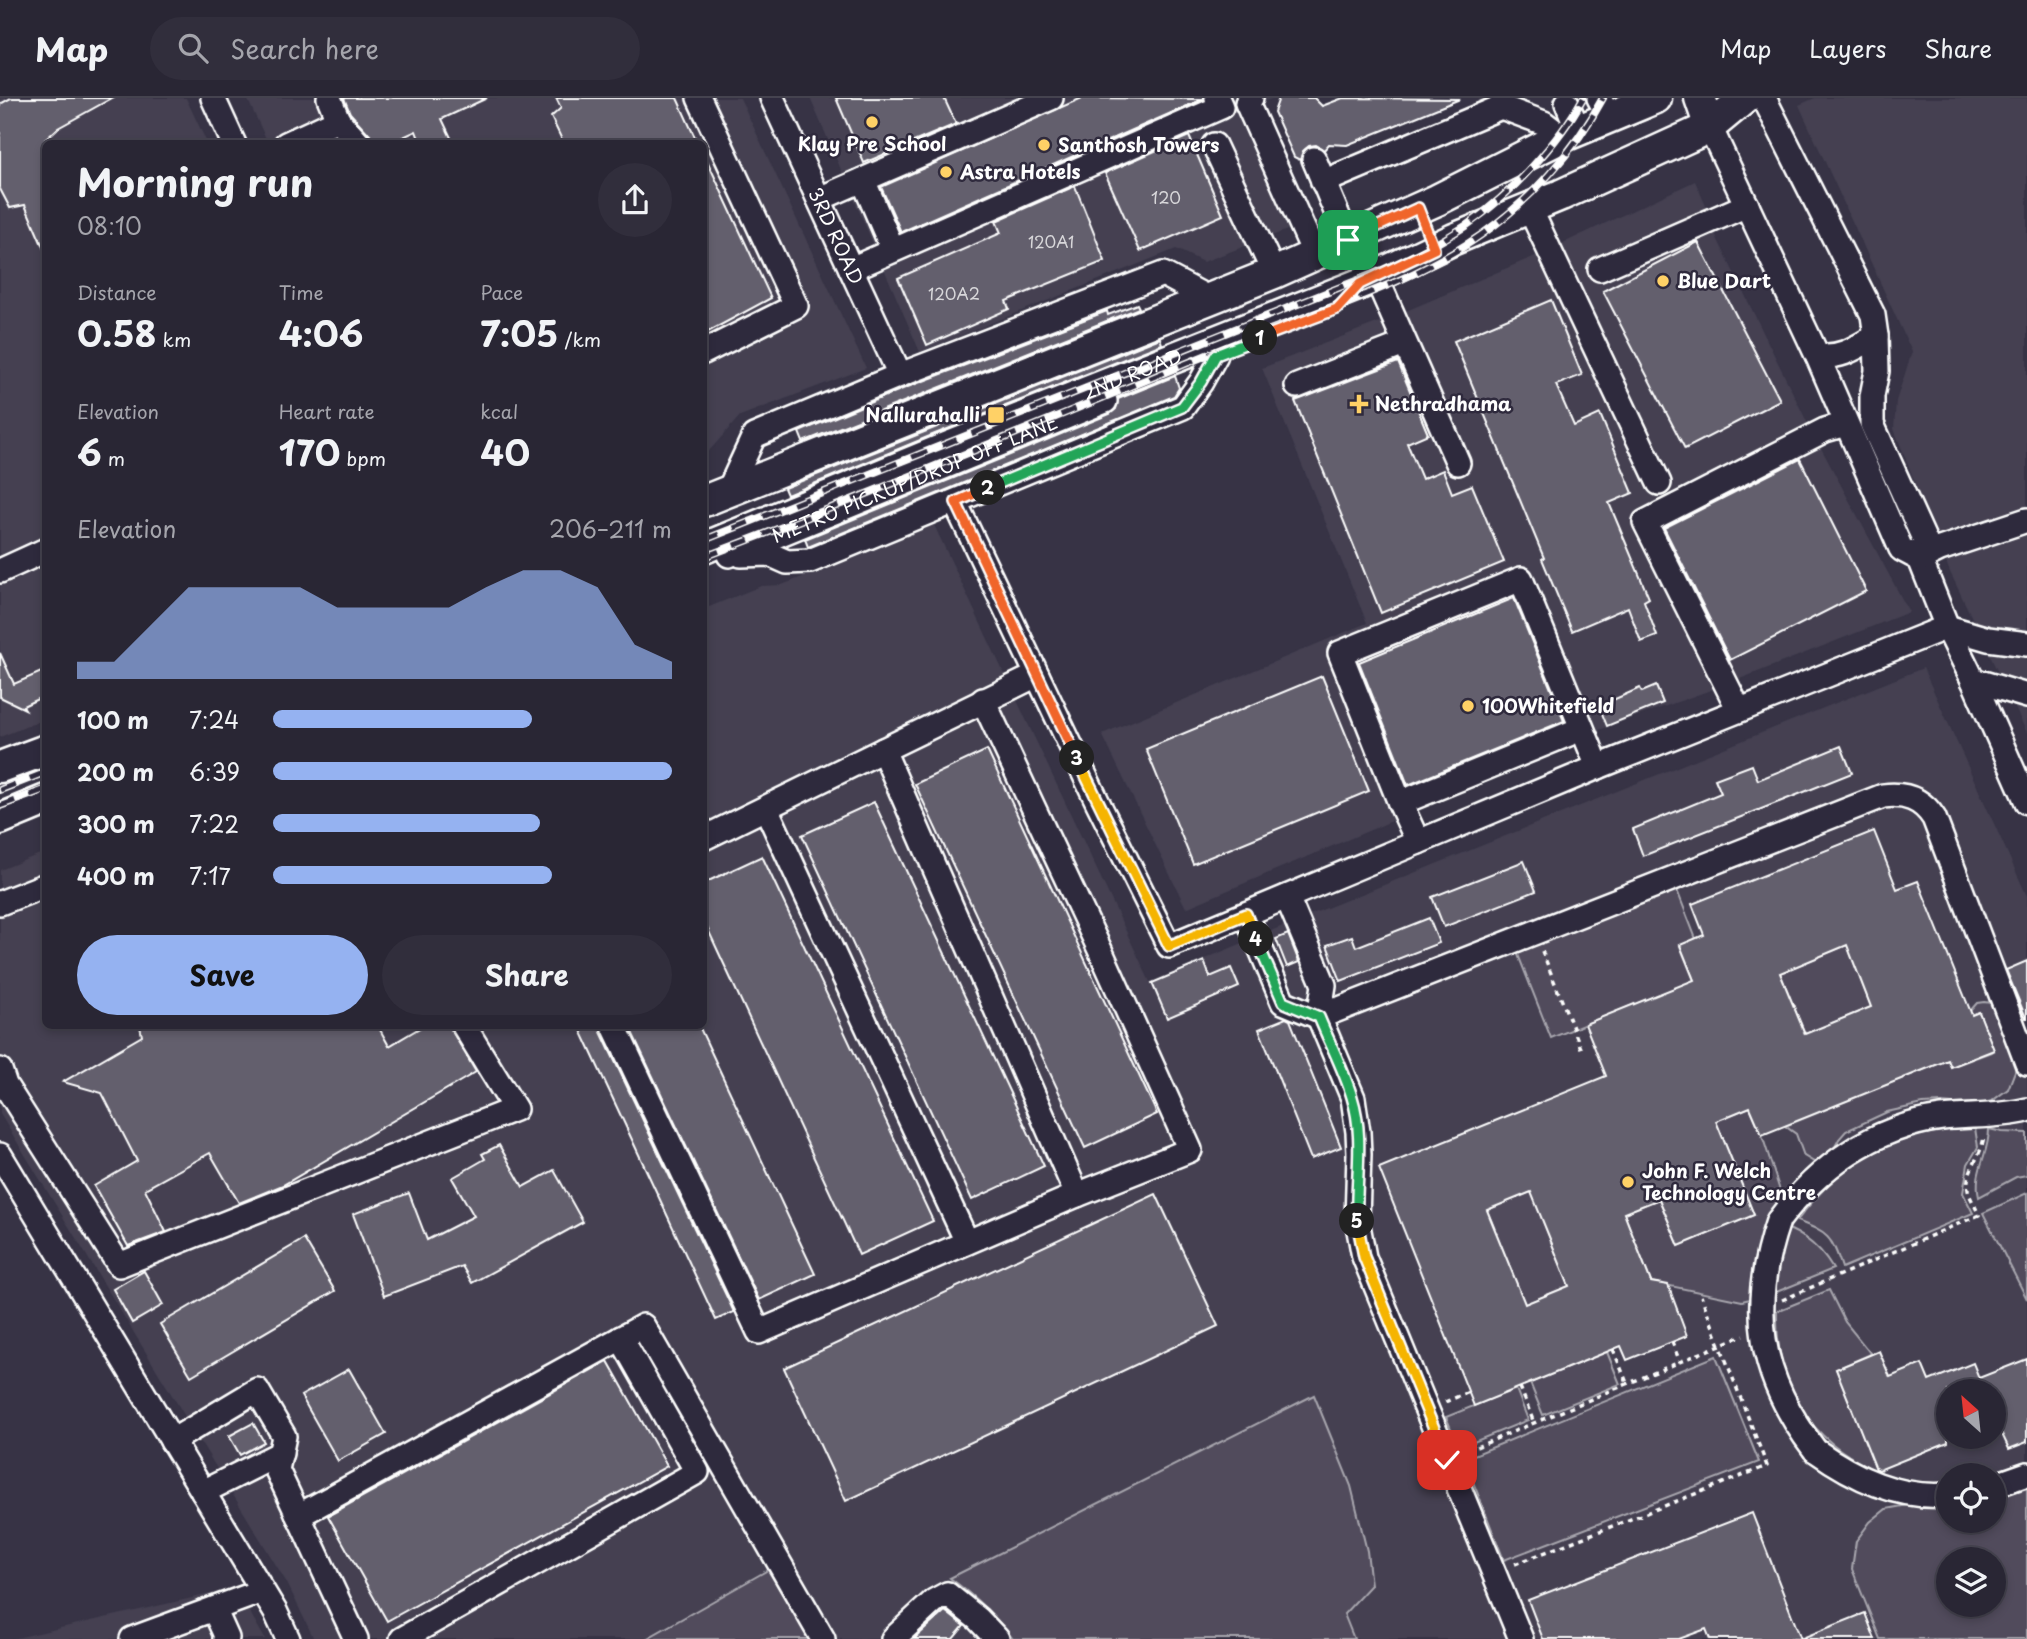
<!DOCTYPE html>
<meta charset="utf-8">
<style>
body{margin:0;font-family:"Playpen Sans",sans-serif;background:#312e3c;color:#f1f3f6;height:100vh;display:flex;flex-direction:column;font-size:26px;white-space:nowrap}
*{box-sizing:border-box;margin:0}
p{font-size:23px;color:#a5a5ac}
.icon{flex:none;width:38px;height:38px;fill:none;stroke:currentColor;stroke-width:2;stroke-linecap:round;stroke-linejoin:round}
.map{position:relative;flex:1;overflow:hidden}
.side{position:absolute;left:42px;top:42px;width:665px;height:889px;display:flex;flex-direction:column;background:#292634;border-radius:10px;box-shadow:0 4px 10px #0003,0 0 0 2px #45434f}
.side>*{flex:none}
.needle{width:46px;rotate:333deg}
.tools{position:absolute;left:1936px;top:1281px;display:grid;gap:14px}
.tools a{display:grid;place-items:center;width:70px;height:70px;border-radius:50%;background:#292634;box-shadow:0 4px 10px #0003,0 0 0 2px #45434f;font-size:35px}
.pin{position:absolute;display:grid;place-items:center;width:60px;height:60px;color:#fff;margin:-30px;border-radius:14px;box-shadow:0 4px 10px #0006}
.km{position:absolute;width:35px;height:35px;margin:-18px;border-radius:50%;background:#222;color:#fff;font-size:19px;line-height:35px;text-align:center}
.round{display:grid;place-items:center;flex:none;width:74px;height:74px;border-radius:37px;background:#312e3c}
.summary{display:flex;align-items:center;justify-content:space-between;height:119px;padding:0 35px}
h1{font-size:38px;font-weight:700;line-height:52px}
.stats{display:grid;grid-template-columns:repeat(3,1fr);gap:10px;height:119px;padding:7px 35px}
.stats div{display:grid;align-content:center}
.stats b{font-size:35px;font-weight:700}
.stats small{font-size:19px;font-weight:400}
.stats p{font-size:19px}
.chart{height:196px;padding:14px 35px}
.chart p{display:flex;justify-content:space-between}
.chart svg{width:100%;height:126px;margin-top:7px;fill:#95b2f1;opacity:.7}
.button{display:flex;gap:14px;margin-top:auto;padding:14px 35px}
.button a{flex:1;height:80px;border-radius:42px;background:#95b2f1;color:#111;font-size:28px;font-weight:700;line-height:80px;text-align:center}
.button a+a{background:#312e3c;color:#f1f3f6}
ul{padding:0 35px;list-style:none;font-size:23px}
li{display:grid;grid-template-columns:112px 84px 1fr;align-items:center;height:52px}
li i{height:18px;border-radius:9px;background:#95b2f1}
header{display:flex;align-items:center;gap:42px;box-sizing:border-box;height:98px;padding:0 35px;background:#292634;border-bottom:2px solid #45434f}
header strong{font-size:33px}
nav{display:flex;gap:38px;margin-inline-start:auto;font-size:24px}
.search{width:490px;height:63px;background:#312e3c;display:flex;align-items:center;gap:18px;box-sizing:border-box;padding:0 24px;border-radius:38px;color:#a5a5ac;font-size:26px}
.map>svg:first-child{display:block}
.built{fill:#444051;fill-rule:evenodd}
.green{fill:#514c5c;stroke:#a8a6ae;stroke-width:2;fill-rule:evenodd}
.building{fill:#635f6d;stroke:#fff;stroke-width:2;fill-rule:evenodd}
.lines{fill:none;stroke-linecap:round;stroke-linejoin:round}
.minor-casing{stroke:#fff;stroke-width:28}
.major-casing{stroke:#fff;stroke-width:35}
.path{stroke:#fff;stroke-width:3.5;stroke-dasharray:5 5;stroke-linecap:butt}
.minor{stroke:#2f2a3d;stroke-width:23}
.major{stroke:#2f2a3d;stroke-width:30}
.rail-casing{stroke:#fff;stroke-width:8}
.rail{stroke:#2f2a3d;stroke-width:5;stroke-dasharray:16;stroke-linecap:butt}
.minor-bridge-casing{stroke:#fff;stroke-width:28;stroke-linecap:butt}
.minor-bridge{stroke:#2f2a3d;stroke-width:23}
.split-1-casing{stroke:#fff;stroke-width:14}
.split-2-casing{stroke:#fff;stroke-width:14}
.split-3-casing{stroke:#fff;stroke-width:14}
.split-4-casing{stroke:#fff;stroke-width:14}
.split-5-casing{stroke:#fff;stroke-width:14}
.split-6-casing{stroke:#fff;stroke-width:14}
.split-1{stroke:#f0652b;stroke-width:9}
.split-2{stroke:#22a559;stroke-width:9}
.split-3{stroke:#f0652b;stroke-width:9}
.split-4{stroke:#f5b400;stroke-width:9}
.split-5{stroke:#22a559;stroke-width:9}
.split-6{stroke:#f5b400;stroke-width:9}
.poi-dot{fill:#ffd166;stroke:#2f2a3d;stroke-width:2.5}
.labels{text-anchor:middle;stroke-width:5;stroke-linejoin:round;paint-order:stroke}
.number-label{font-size:16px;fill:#d8d7da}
.poi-label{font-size:19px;font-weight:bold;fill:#fff;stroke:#2f2a3d;text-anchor:start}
.street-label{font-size:19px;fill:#fff;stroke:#2f2a3d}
</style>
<header>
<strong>Map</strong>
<div class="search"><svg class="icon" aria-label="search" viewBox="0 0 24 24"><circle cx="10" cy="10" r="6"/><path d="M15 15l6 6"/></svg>Search here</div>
<nav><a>Map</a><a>Layers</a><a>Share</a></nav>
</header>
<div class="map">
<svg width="2027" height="1541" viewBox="0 0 2027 1541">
<rect width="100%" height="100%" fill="#373345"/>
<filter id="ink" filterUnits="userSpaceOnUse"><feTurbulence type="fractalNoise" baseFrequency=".0143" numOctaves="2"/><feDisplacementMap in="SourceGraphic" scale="14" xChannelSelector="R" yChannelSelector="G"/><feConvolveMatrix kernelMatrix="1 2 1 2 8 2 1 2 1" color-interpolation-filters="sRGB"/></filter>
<g filter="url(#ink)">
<g class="built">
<polygon points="0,0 186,0 207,45 46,46 45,621 0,639"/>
<polygon points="247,0 740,0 866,270 740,318 709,353 704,355 704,46 268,45"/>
<polygon points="810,0 1273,0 1262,5 1314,119 1290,131 1203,164 1176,151 920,254"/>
<polygon points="1815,0 2027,0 2027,635 1950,474 1894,331 1896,303 1912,254 1799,7"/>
<polygon points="1695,83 1706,108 1717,140 1807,324 1909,514 1722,588 1599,632 1406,717 1186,810 1102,636 1367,525 1262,270 1392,219 1540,156"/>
<path d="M934,427L1150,884L1297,822L1923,570L2027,798V1541H314L287,1485L0,1016V772L45,754L46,928H704V511L761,488L782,487ZM1948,1293H1993V1339H1948ZM1948,1377H1993V1423H1948ZM1948,1461H1993V1507H1948Z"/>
<polygon points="236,1490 265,1541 12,1541"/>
</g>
<g class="green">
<polygon points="1675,787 1696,841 1680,848 1713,929 1668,893 1551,940 1515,849"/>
<polygon points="1847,847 1871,909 1805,936 1780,875"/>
<polygon points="1984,904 1991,905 2016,964 2015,973 2008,991 1992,1003 1972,1008 1942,1005 1923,1006 1887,1014 1846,1033 1839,1041 1830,1058 1820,1064 1814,1064 1804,1058 1796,1036 1785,1028 1948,962 1951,969 1994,953 1979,914 1972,917 1970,913 1977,905"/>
<path d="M1750,1009L1762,1037L1782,1099L1766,1123C1796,1131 1817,1144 1833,1171L1774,1195L1742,1203L1651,1184L1624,1115L1659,1101L1679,1148L1754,1117L1716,1023Z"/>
<path d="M1975,1030L1978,1049L1968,1066L1963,1095L1973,1115L1842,1170C1832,1138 1828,1135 1797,1123C1844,1059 1896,1033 1975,1030Z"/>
<path d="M1989,1031L2002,1034L2027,1035V1077L2016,1079L1979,1099C1973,1073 1989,1057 1989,1031Z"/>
<polygon points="1531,1094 1569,1188 1525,1206 1487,1112"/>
<polygon points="2027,1095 2027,1201 1983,1115"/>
<path d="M1829,1192L1845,1224L1871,1256L1836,1271L1877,1373C1808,1342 1775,1288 1777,1213Z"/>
<polygon points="1607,1254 1620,1286 1543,1317 1530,1285"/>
<polygon points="1716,1258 1759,1364 1504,1462 1464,1361"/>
<polygon points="1516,1291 1528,1322 1459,1350 1446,1319"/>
<path d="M1314,1297L1351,1388L1367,1453L1371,1487L1344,1516L1354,1541H1013C995,1517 974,1498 950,1480Z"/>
<path d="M2027,1385V1541H1880L1852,1471L1856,1443L1870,1424L1886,1411L1908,1407L1934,1410L1948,1408V1423H1993V1402ZM1948,1461H1993V1507H1948Z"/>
<polygon points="768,1472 809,1541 646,1541"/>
</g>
<g class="building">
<polygon points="11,0 112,0 58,30 45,42 43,58 46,62 46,156 25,107 10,110 0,91 0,6"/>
<polygon points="344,0 487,0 442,21 454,46 421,46 416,33 388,46 373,46 370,37 350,15"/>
<polygon points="556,0 677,0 698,46 564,46 551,19 561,10"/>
<polygon points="836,0 944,0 956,26 864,65"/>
<polygon points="1082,0 1203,1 901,134 881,89"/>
<polygon points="1279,0 1314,0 1322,8 1343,0 1460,1 1347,47 1329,46 1324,52 1316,47 1309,48 1303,53 1300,62 1294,59 1274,14"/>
<polygon points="1189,38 1223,117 1140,153 1105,75"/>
<polygon points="704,56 771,200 704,236"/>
<polygon points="1075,88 1105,163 1006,203 1009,211 927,247 898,180 1001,135 996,123"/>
<polygon points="1698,144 1780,302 1685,351 1603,193"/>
<polygon points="1551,202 1582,277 1556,287 1574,328 1600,316 1633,395 1609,405 1649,500 1644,503 1657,538 1641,544 1628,509 1572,533 1542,461 1544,460 1454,243"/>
<polygon points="1137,206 1139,210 803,344 799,334 905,290 1107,213 1108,217"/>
<polygon points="1160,240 1162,246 930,338 787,397 784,390"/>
<polygon points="1398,264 1428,336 1407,345 1422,381 1443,372 1452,395 1472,387 1504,464 1381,515 1295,303"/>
<polygon points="1175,278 1179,290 1174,298 808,449 805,441 1110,316 1116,311 1118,301"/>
<polygon points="1800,361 1866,493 1730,562 1664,430"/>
<polygon points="1514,500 1564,623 1408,687 1359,564"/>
<polygon points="0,555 14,586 46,572 46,597 23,608 25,611 0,599"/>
<polygon points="1322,578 1369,693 1193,766 1146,651"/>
<polygon points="1656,588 1663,605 1607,628 1599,608 1640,590 1642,594"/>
<polygon points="1841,648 1852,675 1643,758 1633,731 1721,695 1715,681 1752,667 1758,682"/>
<polygon points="987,652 1157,1016 1085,1050 915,686"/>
<polygon points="874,704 1044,1068 972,1102 802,737"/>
<path d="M1874,733L1897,791L1918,783L1972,917L1979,914L1994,952L1951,969L1948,962L1762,1037L1750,1009L1716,1023L1754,1117L1679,1148L1659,1101L1624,1115L1651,1184L1668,1187L1687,1238L1627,1262L1621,1248L1474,1308L1379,1070L1606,978L1585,926L1694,882L1680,847L1704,837L1692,806ZM1847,847L1871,909L1805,936L1780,875ZM1531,1094L1569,1188L1525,1206L1487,1112Z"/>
<polygon points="762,758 933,1123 859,1157 704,823 704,785"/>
<polygon points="1524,763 1536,793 1444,829 1432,799"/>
<polygon points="1429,820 1439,845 1341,883 1327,847 1352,838 1356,849"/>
<polygon points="1288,836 1299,864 1287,869 1276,841"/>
<polygon points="1204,863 1210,879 1231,870 1239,889 1167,920 1152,885"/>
<polygon points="2027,863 2027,920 2026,920 2006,872"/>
<polygon points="1286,920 1290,922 1341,1049 1311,1061 1259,931"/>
<polygon points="140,928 378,928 389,948 423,928 449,928 476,974 283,1087 239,1105 210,1055 145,1091 166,1134 128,1148 94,1088 137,1063 102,995 63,984 142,938"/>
<polygon points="579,928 600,928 601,934 734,1214 716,1222"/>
<polygon points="629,928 699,928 815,1176 759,1202"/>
<polygon points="499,1047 523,1089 554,1072 583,1124 472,1185 462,1168 384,1198 353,1116 409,1095 427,1142 474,1118 452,1080 485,1061 482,1056"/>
<polygon points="1156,1096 1218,1228 846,1403 784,1270"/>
<polygon points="304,1141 335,1193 191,1278 160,1226"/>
<polygon points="144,1173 163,1207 132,1225 113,1191"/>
<polygon points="1879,1253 1890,1279 1922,1266 1929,1283 1973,1265 1979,1280 2027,1261 2027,1344 2009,1351 2002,1336 1993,1339 1993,1293 1948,1293 1948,1344 1879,1372 1876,1371 1836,1271"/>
<polygon points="608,1263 667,1368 387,1523 328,1418"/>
<polygon points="349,1271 386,1336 338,1363 301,1298"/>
<polygon points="253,1325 264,1344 240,1357 229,1338"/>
<polygon points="1752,1415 1801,1541 1710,1541 1706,1531 1679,1541 1543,1541 1528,1502"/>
<polygon points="945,1513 964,1528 953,1541 914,1541"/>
<polygon points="1865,1515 1875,1541 1803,1541 1802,1540"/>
</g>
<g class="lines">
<g class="minor-casing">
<g id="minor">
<polyline points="213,0 234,46"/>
<polyline points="329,0 338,22 359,46"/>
<polyline points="699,0 796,208 704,254"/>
<path id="s1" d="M772,0L900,277"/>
<polyline points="1251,0 1247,5 1315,157"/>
<polyline points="1599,0 1609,19"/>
<polyline points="1764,0 1873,217 1876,238 1877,273 1872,298 1872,326 1925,443 1920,461 1947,529 1973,582 2027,704"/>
<polyline points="1567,5 1578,32"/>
<polyline points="1710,29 1817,257 1901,451 1920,461"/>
<polyline points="286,46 338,22"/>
<polyline points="1214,47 1274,175"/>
<polyline points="1314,61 1348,142"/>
<polyline points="863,82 893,152"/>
<polyline points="1323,84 1501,9 1544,25 1562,39"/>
<polyline points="819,101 1051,0"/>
<polyline points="1529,109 1659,385"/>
<polyline points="851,171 1221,9 1217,0"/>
<polyline points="1600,171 1747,107"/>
<polyline points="1376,179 1458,365"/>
<path d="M1817,257C1839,262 1857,249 1876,238"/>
<polyline points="1297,288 1404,246"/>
<polyline points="728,394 754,338 900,277 1163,176 1208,200"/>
<polyline points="955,404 1098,705 1169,848 1598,669 1947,529 1988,541 2027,546"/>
<path id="s2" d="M729,457L1105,303"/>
<polyline points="741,457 769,456 787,464 810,463 1183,309 1201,284 1216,257"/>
<polyline points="1920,461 1940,451 2027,422"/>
<polyline points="0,473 46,452"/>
<polyline points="1037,577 883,652 1077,1097"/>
<polyline points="1973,582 2027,598"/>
<polyline points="1739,612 1645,424 1825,332 1846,326"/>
<polyline points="1400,705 1581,631"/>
<polyline points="766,710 967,1144"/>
<polyline points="704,740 883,652"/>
<polyline points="1418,744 1400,705 1340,555 1521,481 1598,669"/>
<polyline points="1287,799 1324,887 1319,919 1353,1000 1358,1034 1359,1056 1357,1122 1364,1159 1521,1541"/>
<polyline points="0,805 46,787"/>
<path d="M1246,816L1283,904L1319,919L1883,698C1905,695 1922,701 1934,720L2027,965"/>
<polyline points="614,928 759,1234 1077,1097 1190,1052 1101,854 983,602"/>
<polyline points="0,972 5,987 119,1167 515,1011 464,928"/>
<polyline points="0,1057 276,1515 288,1541"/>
<path d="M1778,1123C1818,1069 1873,1029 1942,1020C1970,1017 1999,1019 2027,1012"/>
<polyline points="172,1343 257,1292 284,1338 277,1372 356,1541"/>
<path d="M1815,1352C1854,1380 1898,1401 1948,1397"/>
<polyline points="1993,1388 2027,1376"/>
<polyline points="203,1394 281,1355"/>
<polyline points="298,1418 643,1228 823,1541"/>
<polyline points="214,1511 227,1540 225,1541"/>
<polyline points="132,1541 262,1493"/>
<polyline points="402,1541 697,1374 621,1240"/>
<polyline points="893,1541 934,1503 947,1496 978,1521 997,1541"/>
</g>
</g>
<g class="major-casing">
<g id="major">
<polyline points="1700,0 1710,29"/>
<polyline points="704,403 1274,175 1437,102 1562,39 1656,0"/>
<path id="s3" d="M704,450L936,354L1360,186L1454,141L1561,97L1710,29L1745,0"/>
<polyline points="0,669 46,652"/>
<polyline points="0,721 46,702"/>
</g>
</g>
<g class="path">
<polyline points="1542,853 1583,955"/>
<path d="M1782,1202L1979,1117C1976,1110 1972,1103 1969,1096C1962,1074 1983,1059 1984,1037"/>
<polyline points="1672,1244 1680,1264"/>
<polyline points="1613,1251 1627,1285"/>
<polyline points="1520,1289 1534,1325"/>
<polyline points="1445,1304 1469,1294"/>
<polyline points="1467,1353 1744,1237"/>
<polyline points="1515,1466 1767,1368 1701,1198"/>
</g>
<use href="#minor" class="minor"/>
<use href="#major" class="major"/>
<g class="rail-casing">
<g id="rail">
<path d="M704,442L1396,167C1420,155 1444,142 1467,127C1509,98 1559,45 1583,0"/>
<path d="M704,459C880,393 1054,319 1229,248C1313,213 1405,190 1481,137C1531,102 1574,54 1603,0"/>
<polyline points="0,692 46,674"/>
<polyline points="0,708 46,691"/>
</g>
</g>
<use href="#rail" class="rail"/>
<g class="minor-bridge-casing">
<path id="minor-bridge" d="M1778,1123C1748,1210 1759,1279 1815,1352"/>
</g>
<use href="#minor-bridge" class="minor-bridge"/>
</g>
</g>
<g class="lines" filter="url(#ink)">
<g class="split-1-casing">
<polyline id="split-1" points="1260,240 1337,211 1360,186 1434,151 1418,110 1348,142"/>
</g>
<g class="split-2-casing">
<polyline id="split-2" points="988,390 1182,309 1201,284 1216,257 1260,240"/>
</g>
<g class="split-3-casing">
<polyline id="split-3" points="988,390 956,404 1077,660"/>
</g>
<g class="split-4-casing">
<polyline id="split-4" points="1077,660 1169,848 1246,816 1256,841"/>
</g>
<g class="split-5-casing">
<path id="split-5" d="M1256,841L1283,904L1319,919C1330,946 1344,972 1352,999C1365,1040 1355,1082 1357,1123"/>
</g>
<g class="split-6-casing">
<polyline id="split-6" points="1357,1123 1364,1159 1447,1362"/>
</g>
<use href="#split-1" class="split-1"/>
<use href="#split-2" class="split-2"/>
<use href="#split-3" class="split-3"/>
<use href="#split-4" class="split-4"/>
<use href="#split-5" class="split-5"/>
<use href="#split-6" class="split-6"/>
</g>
<g class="poi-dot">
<circle cx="872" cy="24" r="7"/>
<circle cx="1044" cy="47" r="7"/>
<circle cx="946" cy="74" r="7"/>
<circle cx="1663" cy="183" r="7"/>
<path d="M1355.5 295.5h7v7h7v7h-7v7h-7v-7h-7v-7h7z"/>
<rect x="987" y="308" width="18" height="18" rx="3.5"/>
<circle cx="1468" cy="608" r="7"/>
<circle cx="1628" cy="1084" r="7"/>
</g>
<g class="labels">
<g class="number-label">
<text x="1166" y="106">120</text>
<text x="1051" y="150">120A1</text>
<text x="954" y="202">120A2</text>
</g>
<g class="poi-label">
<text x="872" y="53" text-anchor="middle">Klay Pre School</text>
<text x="1058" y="54">Santhosh Towers</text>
<text x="960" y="81">Astra Hotels</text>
<text x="1677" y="190">Blue Dart</text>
<text x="1375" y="313">Nethradhama</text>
<text x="980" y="324" text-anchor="end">Nallurahalli</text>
<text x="1482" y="615">100Whitefield</text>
<text x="1642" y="1080">John F. Welch<tspan x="1642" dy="22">Technology Centre</tspan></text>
</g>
<g class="street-label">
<text dy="7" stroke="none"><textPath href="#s1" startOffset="152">3RD ROAD</textPath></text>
<text dy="7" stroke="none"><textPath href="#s3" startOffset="462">2ND ROAD</textPath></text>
<text dy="7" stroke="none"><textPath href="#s2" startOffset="201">METRO PICKUP/DROP OFF LANE</textPath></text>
</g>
</g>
</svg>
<div class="tools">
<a><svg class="needle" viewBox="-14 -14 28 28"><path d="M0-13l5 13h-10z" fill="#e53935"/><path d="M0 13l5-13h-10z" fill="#a5a5ac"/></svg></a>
<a><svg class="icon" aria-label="locate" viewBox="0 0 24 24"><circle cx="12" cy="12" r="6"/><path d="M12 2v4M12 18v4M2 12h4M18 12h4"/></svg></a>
<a><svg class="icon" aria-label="layers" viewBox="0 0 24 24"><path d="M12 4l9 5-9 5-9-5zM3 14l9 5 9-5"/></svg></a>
</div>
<div class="pin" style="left:1348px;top:142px;background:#1e9e55"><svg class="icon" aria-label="arrive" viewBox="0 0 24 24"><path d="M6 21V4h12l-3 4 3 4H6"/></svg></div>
<div class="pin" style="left:1447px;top:1362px;background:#d93025"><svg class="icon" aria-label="check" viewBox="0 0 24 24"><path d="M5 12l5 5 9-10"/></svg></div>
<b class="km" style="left:1260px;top:240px">1</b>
<b class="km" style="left:988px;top:390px">2</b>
<b class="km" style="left:1077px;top:660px">3</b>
<b class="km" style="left:1256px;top:841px">4</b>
<b class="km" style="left:1357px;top:1123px">5</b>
<section class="side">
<div class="summary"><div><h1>Morning run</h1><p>08:10</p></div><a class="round"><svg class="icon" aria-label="share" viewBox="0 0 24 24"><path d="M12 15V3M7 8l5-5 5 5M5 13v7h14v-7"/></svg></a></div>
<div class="stats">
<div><p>Distance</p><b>0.58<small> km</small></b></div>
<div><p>Time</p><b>4:06</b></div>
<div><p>Pace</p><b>7:05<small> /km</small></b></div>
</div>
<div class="stats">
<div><p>Elevation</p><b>6<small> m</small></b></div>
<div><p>Heart rate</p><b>170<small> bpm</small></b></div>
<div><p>kcal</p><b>40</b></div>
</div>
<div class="chart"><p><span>Elevation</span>206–211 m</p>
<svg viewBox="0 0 160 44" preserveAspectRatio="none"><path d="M0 44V38L10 38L20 25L30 12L40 12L50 12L60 12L70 19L80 19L90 19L100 19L110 12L120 6L130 6L140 12L150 32L160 38V44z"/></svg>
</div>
<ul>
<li><b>100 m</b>7:24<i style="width:65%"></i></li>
<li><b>200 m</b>6:39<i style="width:100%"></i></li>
<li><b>300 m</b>7:22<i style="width:67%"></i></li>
<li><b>400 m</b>7:17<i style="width:70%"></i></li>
</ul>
<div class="button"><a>Save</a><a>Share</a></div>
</section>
</div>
